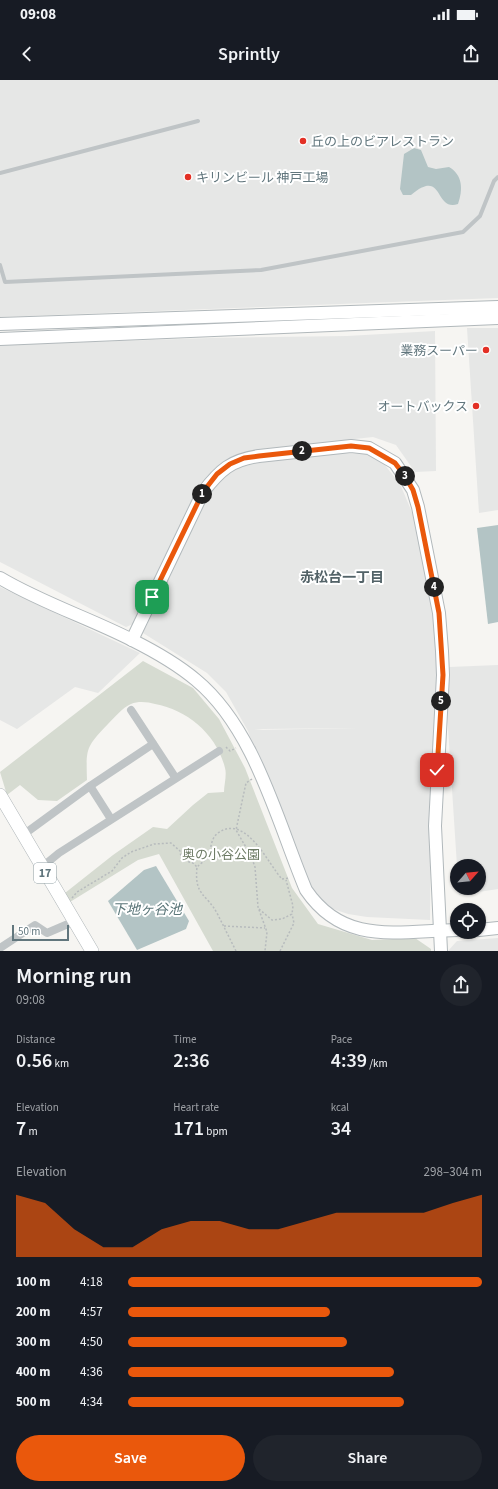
<!DOCTYPE html>
<meta charset="utf-8">
<style>
body{margin:0;font-family:"Source Sans 3","Noto Sans JP",sans-serif;background:#20242c;color:#f1f3f6;height:100vh;display:flex;flex-direction:column;font-size:15px;white-space:nowrap}
*{box-sizing:border-box;margin:0}
p{font-size:13px;color:#9ea1a6}
.icon{flex:none;width:22px;height:22px;fill:none;stroke:currentColor;stroke-width:2;stroke-linecap:round;stroke-linejoin:round}
.map{position:relative;height:871px;overflow:hidden}
.details{display:flex;flex-direction:column;background:#171b24;flex:1}
.details>*{flex:none}
.needle{width:26px;rotate:63deg}
.fabs{position:absolute;left:450px;top:779px;display:grid;gap:8px}
.fabs a{display:grid;place-items:center;width:36px;height:36px;border-radius:50%;background:#171b24;box-shadow:0 1px 3px #0004;font-size:20px}
.scale{position:absolute;left:12px;bottom:10px;width:57px;box-sizing:border-box;padding-left:4px;border:2px solid #61767d;border-top:0;font-size:11px;line-height:14px;white-space:nowrap;color:#61767d;-webkit-text-stroke:3px #fff;paint-order:stroke}
.pin{position:absolute;display:grid;place-items:center;width:34px;height:34px;color:#fff;margin:-17px;border-radius:8px;box-shadow:0 2px 6px #0006}
.km{position:absolute;width:20px;height:20px;margin:-10px;border-radius:50%;background:#222;color:#fff;font-size:11px;line-height:20px;text-align:center}
.round{display:grid;place-items:center;flex:none;width:42px;height:42px;border-radius:21px;background:#20242c}
.overview{display:flex;align-items:center;justify-content:space-between;height:68px;padding:0 16px}
h1{font-size:22px;font-weight:600;line-height:30px}
.metrics{display:grid;grid-template-columns:repeat(3,1fr);gap:6px;height:68px;padding:4px 16px}
.metrics div{display:grid;align-content:center}
.metrics b{font-size:20px;font-weight:600}
.metrics small{font-size:11px;font-weight:400}
.metrics p{font-size:11px}
.chart{height:112px;padding:8px 16px}
.chart p{display:flex;justify-content:space-between}
.chart svg{width:100%;height:72px;margin-top:4px;fill:#ea580c;opacity:.7}
.action{display:flex;gap:8px;margin-top:auto;padding:8px 16px}
.action a{flex:1;height:46px;border-radius:24px;background:#ea580c;color:#fff;font-size:16px;font-weight:600;line-height:46px;text-align:center}
.action a+a{background:#20242c;color:#f1f3f6}
ul{padding:0 16px;list-style:none;font-size:13px}
li{display:grid;grid-template-columns:64px 48px 1fr;align-items:center;height:30px}
li i{height:10px;border-radius:5px;background:#ea580c}
.status{display:flex;justify-content:space-between;align-items:center;height:28px;padding:0 20px;background:#171b24;direction:ltr}
.status svg{height:11px;fill:currentColor}
header{display:flex;justify-content:space-between;align-items:center;height:52px;padding:0 16px;background:#171b24;font-size:18px;font-weight:600}
.map>svg:first-child{display:block}
.built{fill:#e6e7e6;fill-rule:evenodd}
.green{fill:#d6dbd1}
.water{fill:#b3c4c5}
.lines{fill:none;stroke-linecap:round;stroke-linejoin:round}
.secondary-casing{stroke:#b1b8bb;stroke-width:14}
.primary-casing{stroke:#b0b6b9;stroke-width:14}
.path{stroke:#b7bbbd;stroke-width:1.5;stroke-dasharray:2 2;stroke-linecap:butt}
.lane{stroke:#bfc4c6;stroke-width:4}
.street{stroke:#bfc4c6;stroke-width:8}
.secondary{stroke:#fff;stroke-width:12}
.primary{stroke:#fff;stroke-width:13}
.route-casing{stroke:#fff;stroke-width:8}
.route{stroke:#ea580c;stroke-width:5}
.poi-dot{fill:#e33025;stroke:#fff;stroke-width:1.5}
.labels{text-anchor:middle;stroke-width:4;stroke-linejoin:round;paint-order:stroke}
.shield{fill:#fff;stroke:#909fa4;stroke-width:1}
.shield-label{font-size:12px;font-weight:bold;fill:#61767d}
.poi-label{font-size:13px;fill:#61767d;stroke:#fff;text-anchor:start}
.park-label{font-size:13px;fill:#6c7a64;stroke:#fff}
.neighbourhood-label{font-size:14px;font-weight:bold;fill:#536368;stroke:#fff}
.water-label{font-size:14px;font-style:italic;fill:#5b7679;stroke:#fff}
</style>
<div class="status"><b>09:08</b><svg viewBox="0 0 49 12"><path d="M0 12V9h3v3zM5 12V6h3v6zM10 12V3h3v9zM15 12V0h3v12zM26 1h20v11H26zM47 4h2v5h-2z"/></svg></div>
<header><svg class="icon" aria-label="back" viewBox="0 0 24 24"><path d="M15 5l-7 7 7 7"/></svg>Sprintly<svg class="icon" aria-label="share" viewBox="0 0 24 24"><path d="M12 15V3M7 8l5-5 5 5M5 13v7h14v-7"/></svg></header>
<div class="map">
<svg width="498" height="871" viewBox="0 0 498 871">
<rect width="100%" height="100%" fill="#f6f5f2"/>
<g class="built">
<polygon points="0,0 498,0 498,218 0,237"/>
<polygon points="467,248 498,248 498,430 479,433"/>
<polygon points="435,251 436,391 415,392 396,365 373,357 255,370 235,376 214,389 199,405 133,544 126,547 0,482 0,265 210,258 347,256"/>
<path d="M335,373L367,374L384,384L400,404L414,437L436,548L438,596L431,717L430,840L367,837L348,834L333,829L322,820L311,805L265,698L248,651L226,612L207,593L143,553L212,407L224,397L239,387L295,376ZM357,648L254,650L263,649Z"/>
<polygon points="0,507 140,573 98,613 75,607 17,649 0,640"/>
<polygon points="498,585 498,809 459,815 459,808 479,808 479,786 457,786 447,632 449,587"/>
<polygon points="498,858 498,871 448,871 457,861"/>
</g>
<path class="green" d="M143,581L193,608L219,639L245,688L292,808L318,844L372,860L415,858L431,869V871H213L159,774L138,780L70,822L65,813L113,775L153,747L167,749L193,725L208,713L224,712C224,705 227,695 225,688C217,655 188,630 155,624C148,622 138,621 131,624C122,628 115,637 108,644C86,667 86,668 87,700L57,721L38,720L20,705L7,715L0,692Z"/>
<g class="water">
<path d="M414,68L421,70L428,87L436,89L449,87C463,95 463,110 458,124C434,132 444,87 411,115H403L400,109L404,74Z"/>
<polygon points="498,445 498,542 488,544 477,448"/>
<polygon points="156,786 189,841 186,849 137,870 108,821 144,790"/>
</g>
<g class="lines">
<g class="secondary-casing">
<g id="secondary">
<polyline points="0,244 498,227"/>
<polyline points="0,259 498,238"/>
<path d="M0,498C42,523 89,538 132,560C154,571 177,584 196,600C255,649 277,741 306,810C344,866 398,851 457,850"/>
<path d="M132,560L203,412C220,390 231,380 259,376L351,366L369,368L395,383L413,410L418,427L439,533L442,571L443,595L435,746L441,871"/>
<polyline points="479,850 498,848"/>
</g>
</g>
<g class="primary-casing">
<polyline id="primary" points="0,715 92,871"/>
</g>
<g class="path">
<polyline points="226,667 230,671 236,668"/>
<polyline points="252,699 246,703 236,750 251,776 255,787 258,827 267,852 265,871"/>
<polyline points="72,818 77,812 112,791 122,778 131,772 154,764 171,763 180,771 181,777 186,781 193,783 197,787"/>
<polyline points="259,829 272,840 282,839 292,834 293,826 286,800"/>
<polyline points="224,846 265,848"/>
<path d="M236,871C230,859 224,847 218,835C207,813 194,817 197,787C200,784 206,780 208,776C212,768 210,759 218,753C246,733 268,784 282,799L290,798"/>
<polyline points="280,871 294,843 292,834"/>
</g>
<g class="lane">
<polyline points="0,93 198,41"/>
<polyline points="0,185 5,202 261,190 463,152 480,136 494,101 498,97"/>
</g>
<g class="street">
<polyline points="131,630 175,697"/>
<polyline points="90,706 111,739"/>
<polyline points="23,755 90,706 153,664"/>
<polyline points="42,787 59,773 219,671"/>
<polyline points="0,868 35,845 47,853 75,841"/>
</g>
<use href="#secondary" class="secondary"/>
<use href="#primary" class="primary"/>
</g>
<g class="lines">
<g class="route-casing">
<polyline id="route" points="152,517 203,412 217,394 230,384 244,378 259,376 351,366 369,368 395,383 405,396 413,410 418,427 439,533 443,595 437,690"/>
</g>
<use href="#route" class="route"/>
</g>
<g class="poi-dot">
<circle cx="303" cy="61" r="4"/>
<circle cx="188" cy="97" r="4"/>
<circle cx="486" cy="270" r="4"/>
<circle cx="476" cy="326" r="4"/>
</g>
<g class="labels">
<rect class="shield" x="34" y="783" width="22" height="20" rx="3"/>
<g class="shield-label">
<text x="45" y="797">17</text>
</g>
<g class="poi-label">
<text x="311" y="66">丘の上のビアレストラン</text>
<text x="196" y="102">キリンビール 神戸工場</text>
<text x="478" y="275" text-anchor="end">業務スーパー</text>
<text x="468" y="331" text-anchor="end">オートバックス</text>
</g>
<g class="park-label">
<text x="221" y="779">奥の小谷公園</text>
</g>
<g class="neighbourhood-label">
<text x="342" y="502">赤松台一丁目</text>
</g>
<g class="water-label">
<text x="147" y="834">下地ヶ谷池</text>
</g>
</g>
</svg>
<div class="fabs">
<a><svg class="needle" viewBox="-14 -14 28 28"><path d="M0-13l5 13h-10z" fill="#e53935"/><path d="M0 13l5-13h-10z" fill="#9ea1a6"/></svg></a>
<a><svg class="icon" aria-label="locate" viewBox="0 0 24 24"><circle cx="12" cy="12" r="6"/><path d="M12 2v4M12 18v4M2 12h4M18 12h4"/></svg></a>
</div>
<div class="scale">50 m</div>
<div class="pin" style="left:152px;top:517px;background:#1e9e55"><svg class="icon" aria-label="arrive" viewBox="0 0 24 24"><path d="M6 21V4h12l-3 4 3 4H6"/></svg></div>
<div class="pin" style="left:437px;top:690px;background:#d93025"><svg class="icon" aria-label="check" viewBox="0 0 24 24"><path d="M5 12l5 5 9-10"/></svg></div>
<b class="km" style="left:202px;top:414px">1</b>
<b class="km" style="left:302px;top:371px">2</b>
<b class="km" style="left:405px;top:396px">3</b>
<b class="km" style="left:434px;top:507px">4</b>
<b class="km" style="left:441px;top:621px">5</b>
</div>
<section class="details">
<div class="overview"><div><h1>Morning run</h1><p>09:08</p></div><a class="round"><svg class="icon" aria-label="share" viewBox="0 0 24 24"><path d="M12 15V3M7 8l5-5 5 5M5 13v7h14v-7"/></svg></a></div>
<div class="metrics">
<div><p>Distance</p><b>0.56<small> km</small></b></div>
<div><p>Time</p><b>2:36</b></div>
<div><p>Pace</p><b>4:39<small> /km</small></b></div>
</div>
<div class="metrics">
<div><p>Elevation</p><b>7<small> m</small></b></div>
<div><p>Heart rate</p><b>171<small> bpm</small></b></div>
<div><p>kcal</p><b>34</b></div>
</div>
<div class="chart"><p><span>Elevation</span>298–304 m</p>
<svg viewBox="0 0 160 44" preserveAspectRatio="none"><path d="M0 44V6L10 11L20 27L30 38L40 38L50 27L60 22L70 22L80 27L90 27L100 22L110 17L120 17L130 17L140 17L150 11L160 6V44z"/></svg>
</div>
<ul>
<li><b>100 m</b>4:18<i style="width:100%"></i></li>
<li><b>200 m</b>4:57<i style="width:57%"></i></li>
<li><b>300 m</b>4:50<i style="width:62%"></i></li>
<li><b>400 m</b>4:36<i style="width:75%"></i></li>
<li><b>500 m</b>4:34<i style="width:78%"></i></li>
</ul>
<div class="action"><a>Save</a><a>Share</a></div>
</section>
